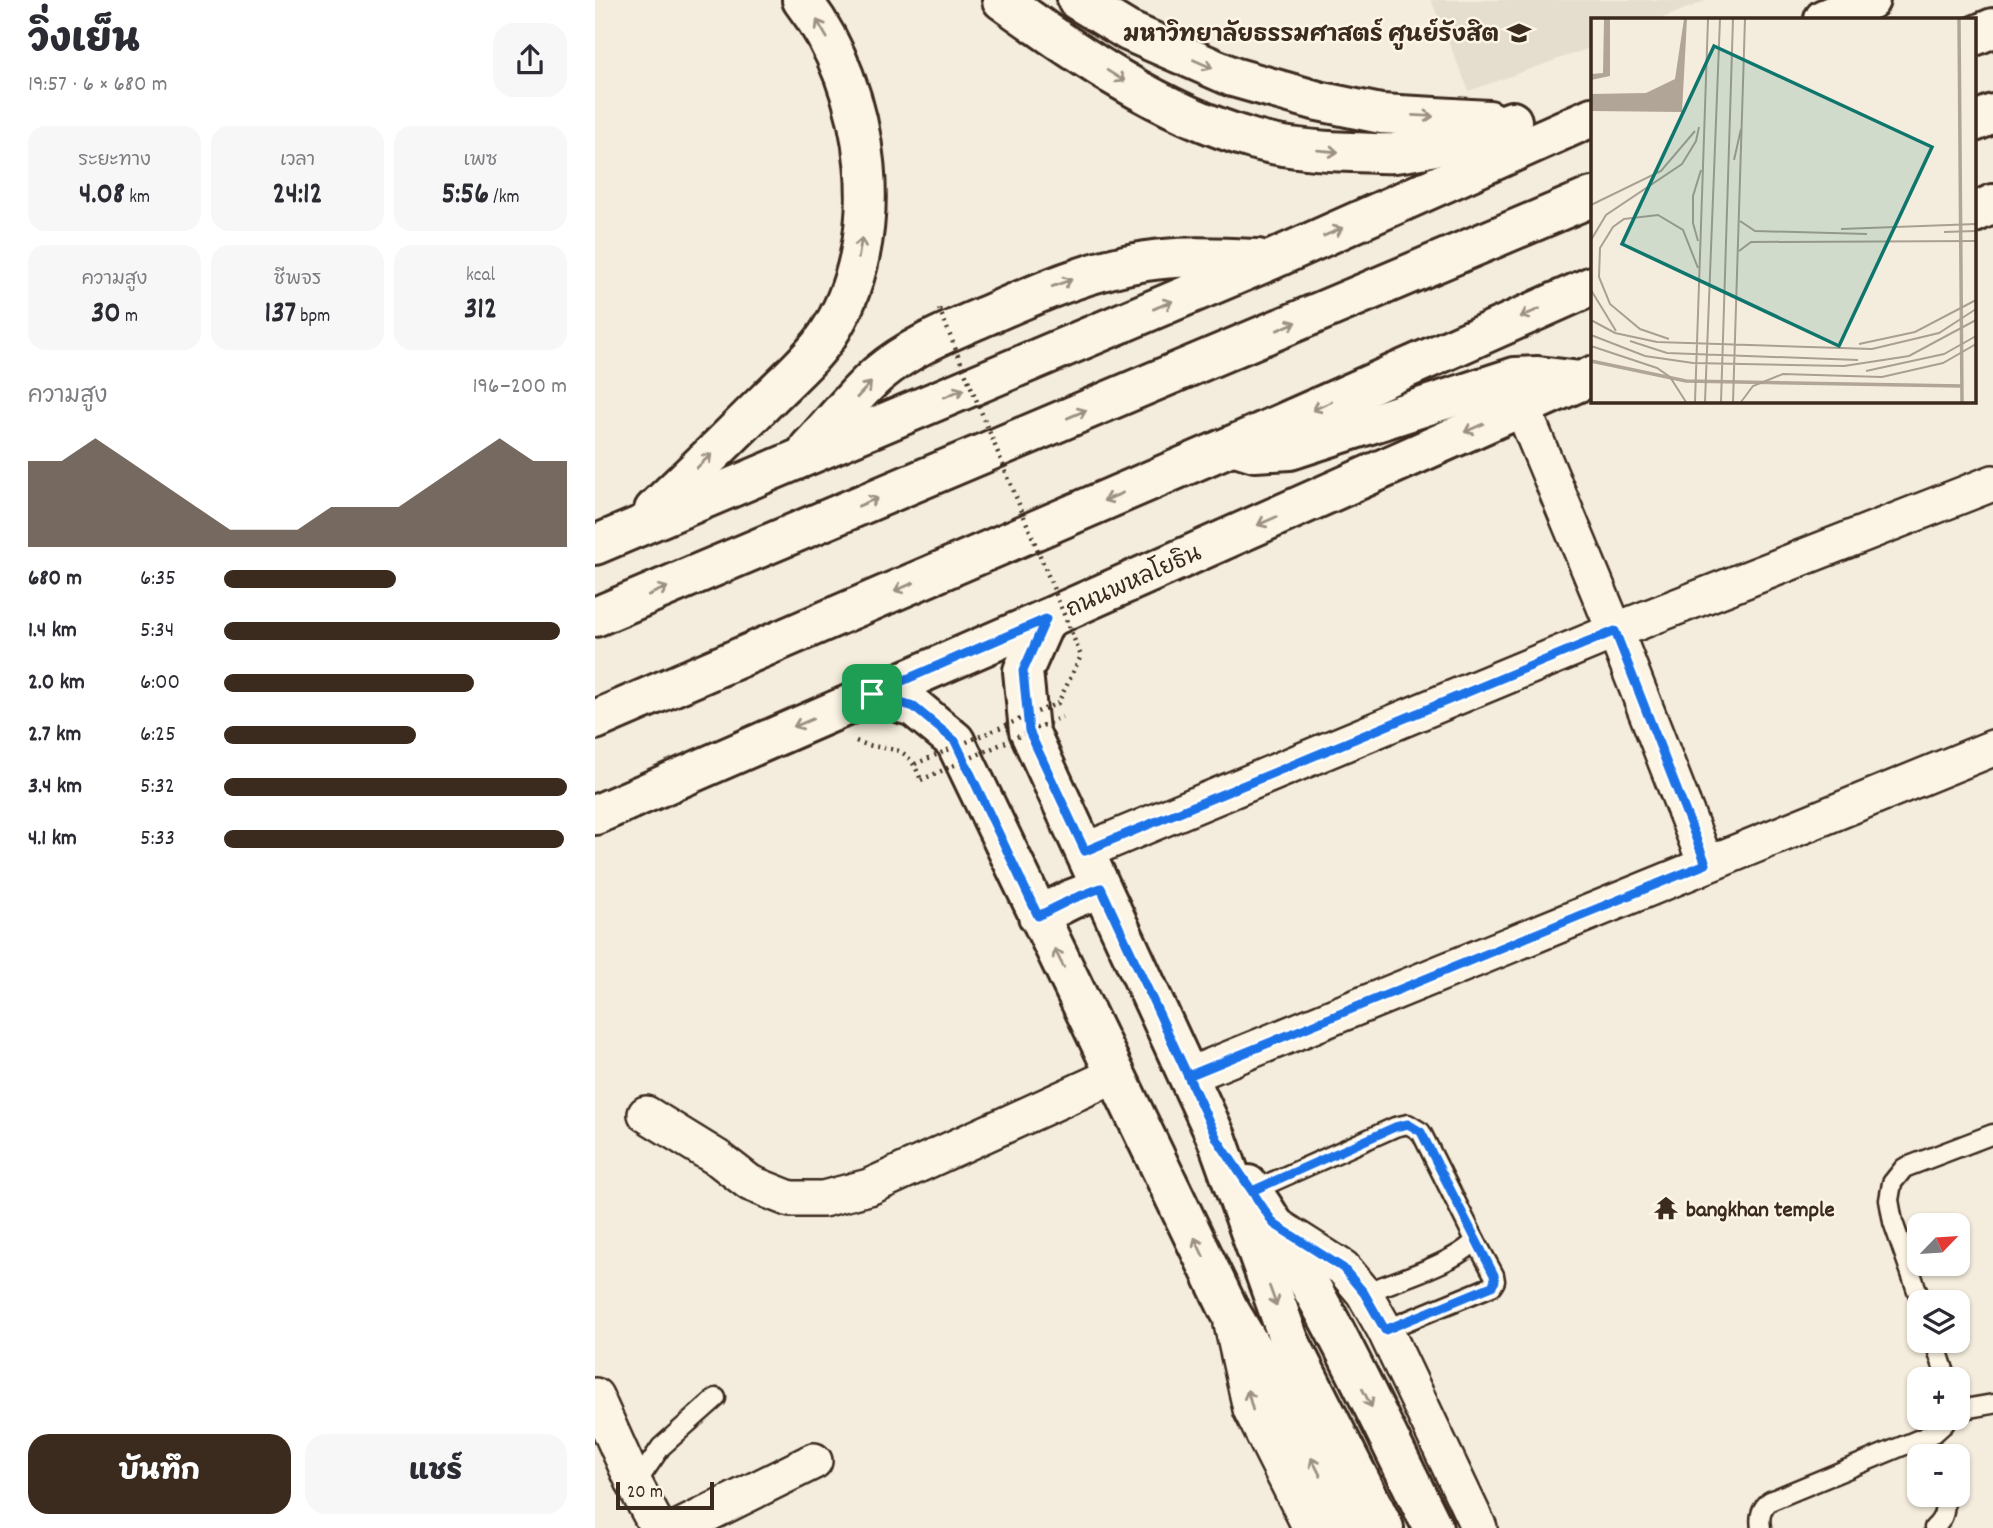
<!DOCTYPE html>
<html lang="th">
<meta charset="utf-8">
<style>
body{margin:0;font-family:Dekko,"Playpen Sans Thai",sans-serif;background:#f7f7f7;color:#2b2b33;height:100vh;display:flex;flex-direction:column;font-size:26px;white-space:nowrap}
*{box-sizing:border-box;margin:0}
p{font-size:23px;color:#7c7c81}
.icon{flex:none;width:38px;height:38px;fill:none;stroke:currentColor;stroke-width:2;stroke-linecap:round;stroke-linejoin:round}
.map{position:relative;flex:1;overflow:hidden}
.drawer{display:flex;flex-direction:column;background:#fff;width:595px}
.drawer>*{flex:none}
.needle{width:46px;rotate:65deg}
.fabs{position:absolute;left:1312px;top:1213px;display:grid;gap:14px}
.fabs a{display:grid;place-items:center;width:63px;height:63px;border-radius:14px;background:#fff;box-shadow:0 2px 5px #0004;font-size:35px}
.scale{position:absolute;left:21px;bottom:18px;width:98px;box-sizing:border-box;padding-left:7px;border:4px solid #3b2a1e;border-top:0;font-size:19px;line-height:24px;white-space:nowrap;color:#3b2a1e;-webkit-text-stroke:5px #fcf5e5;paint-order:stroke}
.pin{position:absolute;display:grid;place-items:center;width:60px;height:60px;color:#fff;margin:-30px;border-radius:14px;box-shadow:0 4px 10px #0006}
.round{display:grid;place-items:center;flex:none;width:74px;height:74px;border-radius:21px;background:#f7f7f7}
.overview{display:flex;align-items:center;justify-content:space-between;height:119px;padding:0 28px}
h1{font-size:38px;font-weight:800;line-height:52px}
.stats{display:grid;grid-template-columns:repeat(3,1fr);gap:10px;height:119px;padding:7px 28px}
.stats div{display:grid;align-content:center;border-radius:18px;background:#f7f7f7;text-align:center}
.stats b{font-size:30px;font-weight:800}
.stats small{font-size:19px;font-weight:400}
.stats p{font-size:19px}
.chart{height:196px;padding:14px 28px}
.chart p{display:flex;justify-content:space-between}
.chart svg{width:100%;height:126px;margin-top:7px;fill:#3b2a1e;opacity:.7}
.button{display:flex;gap:14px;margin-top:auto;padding:14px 28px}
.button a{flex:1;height:80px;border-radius:21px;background:#3b2a1e;color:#fff;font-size:28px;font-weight:800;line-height:80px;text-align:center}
.button a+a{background:#f7f7f7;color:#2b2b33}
ul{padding:0 28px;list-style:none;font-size:23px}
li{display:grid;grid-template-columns:112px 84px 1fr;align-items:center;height:52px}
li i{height:18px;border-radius:9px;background:#3b2a1e}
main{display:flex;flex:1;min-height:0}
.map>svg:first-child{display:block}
.built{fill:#e5ddce}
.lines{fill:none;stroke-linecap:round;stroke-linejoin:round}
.service-casing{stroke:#3b2a1e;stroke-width:23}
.minor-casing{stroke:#3b2a1e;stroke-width:40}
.secondary-casing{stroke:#3b2a1e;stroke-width:44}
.trunk-casing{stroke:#3b2a1e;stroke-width:44}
.path{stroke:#3b2a1e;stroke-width:4.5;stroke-dasharray:2 5;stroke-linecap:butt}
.service{stroke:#fcf5e5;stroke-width:18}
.minor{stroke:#fcf5e5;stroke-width:35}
.secondary{stroke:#fcf5e5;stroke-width:38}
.trunk{stroke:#fcf5e5;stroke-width:38}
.path-bridge{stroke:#3b2a1e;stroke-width:4.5;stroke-dasharray:2 5;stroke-linecap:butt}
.oneway{stroke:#9c9082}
.route-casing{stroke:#fff;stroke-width:14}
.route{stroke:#1a73e8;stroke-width:9}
.labels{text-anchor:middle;stroke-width:5;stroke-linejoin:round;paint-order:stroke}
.poi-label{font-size:23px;font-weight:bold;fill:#3b2a1e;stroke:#fcf5e5;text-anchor:end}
.street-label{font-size:23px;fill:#3b2a1e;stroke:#fcf5e5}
.inset-river{fill:none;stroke:#b0a596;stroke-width:3.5}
.inset-road{fill:none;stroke:#aa9f91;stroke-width:2}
.view{fill:#0f766e;fill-opacity:0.15;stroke:#0f766e;stroke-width:3.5}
.inset-edge{fill:none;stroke:#3b2a1e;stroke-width:3.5}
</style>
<main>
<section class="drawer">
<div class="overview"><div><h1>วิ่งเย็น</h1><p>19:57 · 6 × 680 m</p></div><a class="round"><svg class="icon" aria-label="share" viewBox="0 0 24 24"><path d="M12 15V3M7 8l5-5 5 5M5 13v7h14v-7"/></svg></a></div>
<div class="stats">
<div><p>ระยะทาง</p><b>4.08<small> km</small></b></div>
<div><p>เวลา</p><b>24:12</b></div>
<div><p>เพซ</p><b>5:56<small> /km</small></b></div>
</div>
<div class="stats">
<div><p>ความสูง</p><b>30<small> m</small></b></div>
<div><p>ชีพจร</p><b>137<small> bpm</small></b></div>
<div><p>kcal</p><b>312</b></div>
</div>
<div class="chart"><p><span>ความสูง</span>196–200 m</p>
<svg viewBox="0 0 160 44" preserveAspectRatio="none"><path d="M0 44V14L10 14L20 6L30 14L40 22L50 30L60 38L70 38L80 38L90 30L100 30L110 30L120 22L130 14L140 6L150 14L160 14V44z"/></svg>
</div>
<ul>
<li><b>680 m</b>6:35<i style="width:50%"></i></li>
<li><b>1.4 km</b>5:34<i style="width:98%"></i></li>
<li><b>2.0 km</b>6:00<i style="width:73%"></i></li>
<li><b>2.7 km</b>6:25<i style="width:56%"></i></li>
<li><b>3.4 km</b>5:32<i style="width:100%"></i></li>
<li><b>4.1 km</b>5:33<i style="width:99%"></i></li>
</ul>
<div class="button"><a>บันทึก</a><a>แชร์</a></div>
</section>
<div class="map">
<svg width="1398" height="1528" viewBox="0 0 1398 1528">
<rect width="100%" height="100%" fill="#f4eddd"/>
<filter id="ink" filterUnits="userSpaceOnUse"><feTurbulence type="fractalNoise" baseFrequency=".0143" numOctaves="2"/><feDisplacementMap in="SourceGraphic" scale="14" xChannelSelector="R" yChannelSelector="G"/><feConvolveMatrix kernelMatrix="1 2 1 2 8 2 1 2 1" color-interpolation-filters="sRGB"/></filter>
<g filter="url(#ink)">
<polygon class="built" points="836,0 1113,0 1065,19 997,19 997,47 874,91"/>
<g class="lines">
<g class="service-casing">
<g id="service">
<path d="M657,1191L800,1127L813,1124L826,1132L880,1240C866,1261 795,1283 769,1293"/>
<polyline points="1326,1302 1298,1222 1294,1200 1297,1183 1309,1168 1398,1134"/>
<polyline points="790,1330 897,1286 900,1281 899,1275 880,1240"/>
<polyline points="1339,1340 1352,1379"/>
<polyline points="1363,1410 1398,1404"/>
<polyline points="40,1485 66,1447 121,1398"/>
<path d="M1166,1528C1164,1516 1166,1509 1175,1501L1339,1433L1349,1424L1353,1418"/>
<path d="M1339,1528C1350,1518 1351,1509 1348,1494"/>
</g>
</g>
<g class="minor-casing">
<g id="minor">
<polyline points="927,407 1020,631 1111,864"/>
<polyline points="490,851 1020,631 1398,483"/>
<polyline points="593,1076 1398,748"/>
<polyline points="51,1114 124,1159 155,1183 195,1199 228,1199 274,1187 522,1074"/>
<polyline points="679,1224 748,1268 769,1293 790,1330 884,1528"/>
<polyline points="637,1324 656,1409 716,1528"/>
<polyline points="0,1396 40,1485 63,1528"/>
<polyline points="84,1528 219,1461"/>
</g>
</g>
<g class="secondary-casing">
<g id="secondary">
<path d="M407,0C483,55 565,112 657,139C688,148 724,151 757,152C770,152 785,154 799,153C840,149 879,135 917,121"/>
<polyline points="482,0 533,31 638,77 723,101 786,114 894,120"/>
<polyline points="1229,19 1275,0"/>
<polyline points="1379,213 1398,204"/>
<path d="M214,448C237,424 258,396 283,374C315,347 353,332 390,316C443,293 494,270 551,261C588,255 626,258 663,259"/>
<path d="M59,510C99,472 139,433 178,394C196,376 218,357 232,336C296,240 276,88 207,0"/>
<polyline points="0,545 676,260 997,117"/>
<polyline points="451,619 428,671 434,731 622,1139 694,1340 789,1528"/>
<polyline points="277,694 319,707 360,741 633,1308 684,1394 752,1528"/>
<polyline points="0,815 451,619 997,376"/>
<polyline points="443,916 477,899 506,888"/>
<path d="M653,1185C727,1292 780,1412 838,1528"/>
</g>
</g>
<g class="trunk-casing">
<g id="trunk">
<polyline points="1379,36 1398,28"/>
<polyline points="1379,122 1398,114"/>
<polyline points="644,447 660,452 695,450 920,377 943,376 986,381"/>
<polyline points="0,617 997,197"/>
<polyline points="0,720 638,445 997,286"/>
</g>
</g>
<path class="path" d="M261,741C295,755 310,738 326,780"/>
<use href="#service" class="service"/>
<use href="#minor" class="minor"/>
<use href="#secondary" class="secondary"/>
<use href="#trunk" class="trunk"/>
<g class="path-bridge">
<polyline points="320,764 463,703 486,656 343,306"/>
<polyline points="326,780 467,717"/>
</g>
</g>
<defs><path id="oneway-shaft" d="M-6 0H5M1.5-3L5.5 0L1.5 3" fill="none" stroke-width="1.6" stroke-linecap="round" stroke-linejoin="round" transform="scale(1.75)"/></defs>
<g class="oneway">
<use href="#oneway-shaft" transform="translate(227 29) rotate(-120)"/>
<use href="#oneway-shaft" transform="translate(608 64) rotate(24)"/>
<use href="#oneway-shaft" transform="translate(521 76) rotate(32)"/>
<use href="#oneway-shaft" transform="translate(828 116) rotate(3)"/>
<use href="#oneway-shaft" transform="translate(733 151) rotate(5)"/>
<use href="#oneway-shaft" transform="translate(738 232) rotate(-24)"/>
<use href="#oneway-shaft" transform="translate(265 248) rotate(-81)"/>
<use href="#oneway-shaft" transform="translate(467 283) rotate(-20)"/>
<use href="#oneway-shaft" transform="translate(568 305) rotate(-23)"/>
<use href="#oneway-shaft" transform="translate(935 313) rotate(156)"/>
<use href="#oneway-shaft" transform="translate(692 326) rotate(-23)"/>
<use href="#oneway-shaft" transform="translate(269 390) rotate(-47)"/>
<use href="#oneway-shaft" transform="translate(359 393) rotate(-23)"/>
<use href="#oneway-shaft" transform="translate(727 406) rotate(156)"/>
<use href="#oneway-shaft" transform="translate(482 414) rotate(-23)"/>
<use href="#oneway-shaft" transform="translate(879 428) rotate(156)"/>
<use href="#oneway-shaft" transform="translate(109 461) rotate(-44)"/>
<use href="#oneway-shaft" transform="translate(518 497) rotate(157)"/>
<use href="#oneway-shaft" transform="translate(273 502) rotate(-23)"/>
<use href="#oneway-shaft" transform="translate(672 521) rotate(156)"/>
<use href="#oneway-shaft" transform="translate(309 587) rotate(157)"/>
<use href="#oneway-shaft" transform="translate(63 591) rotate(-23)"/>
<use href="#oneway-shaft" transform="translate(208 723) rotate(157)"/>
<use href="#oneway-shaft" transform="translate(464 958) rotate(-117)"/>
<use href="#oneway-shaft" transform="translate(604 1247) rotate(-115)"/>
<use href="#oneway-shaft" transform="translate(678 1296) rotate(70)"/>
<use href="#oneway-shaft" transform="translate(772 1398) rotate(63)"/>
<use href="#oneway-shaft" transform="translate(655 1400) rotate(-105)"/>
<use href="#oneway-shaft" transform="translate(721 1467) rotate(-117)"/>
</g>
</g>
<g class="lines" filter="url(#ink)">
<g class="route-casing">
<polyline id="route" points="277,694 319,707 360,741 443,916 477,899 506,888 622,1139 679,1224 748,1268 769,1293 790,1330 897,1286 900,1281 899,1275 826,1132 813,1124 800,1127 657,1191 622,1139 593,1076 1111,864 1020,631 490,851 434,731 428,671 451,619 277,694"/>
</g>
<use href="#route" class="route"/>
</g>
<defs>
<g id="university-bare" transform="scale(1.89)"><path d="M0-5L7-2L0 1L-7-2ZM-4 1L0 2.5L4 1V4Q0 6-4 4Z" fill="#3b2a1e" stroke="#fcf5e5" stroke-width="2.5" paint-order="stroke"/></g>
<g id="temple-bare" transform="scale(1.89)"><path d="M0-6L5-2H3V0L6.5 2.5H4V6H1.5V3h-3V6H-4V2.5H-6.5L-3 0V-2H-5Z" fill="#3b2a1e" stroke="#fcf5e5" stroke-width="2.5" paint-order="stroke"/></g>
</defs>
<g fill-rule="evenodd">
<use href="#university-bare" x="924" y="33"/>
<use href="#temple-bare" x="1071" y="1208"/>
</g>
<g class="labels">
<g class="poi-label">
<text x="904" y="41">มหาวิทยาลัยธรรมศาสตร์ ศูนย์รังสิต</text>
<text x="1091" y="1216" text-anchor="start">bangkhan temple</text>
</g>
<g class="street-label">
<text transform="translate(538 580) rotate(-24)" y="8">ถนนพหลโยธิน</text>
</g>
</g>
<g transform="translate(996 18)">
<rect width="385" height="385" fill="#f4eddd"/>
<path d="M13,1H19V58L0,62V56L12,55ZM93,1H96L91,94L0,93V76L55,75L84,61Z" fill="#b0a596"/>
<path class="inset-river" d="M368,1L371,384M0,343L95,363L371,368"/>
<path class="inset-road" d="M143,142L150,111M0,187L70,153L104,113M149,203L164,213L276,216M250,211L385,206M353,214L385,213M0,222L15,197L91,146L105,123L108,109M107,223L102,205V178L110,152M148,233L160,224L385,223M0,272L25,313M0,302L24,315L66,324L281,331L348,315L385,291M0,317L54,338L102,345L253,348L318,338L385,302M78,321L49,311L19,286L8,259L9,230L22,209L33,201L67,197L92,212L107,250M39,323L76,335L267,342M268,326L324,314L385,282M0,328L66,350L79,359L95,384M275,353L353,336L385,318M104,384L117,1M114,384L129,1M130,384L142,1M142,384L154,1M150,384L162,368L192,356L291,359L352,345L385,326"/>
<path class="view" d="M123,28L341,129L248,328L31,226Z"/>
<rect width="385" height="385" class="inset-edge"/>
</g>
</svg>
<div class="fabs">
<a><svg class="needle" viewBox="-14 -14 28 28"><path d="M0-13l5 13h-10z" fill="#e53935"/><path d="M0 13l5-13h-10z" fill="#7c7c81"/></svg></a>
<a><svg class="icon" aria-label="layers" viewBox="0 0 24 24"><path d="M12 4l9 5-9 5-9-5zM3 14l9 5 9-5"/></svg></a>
<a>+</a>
<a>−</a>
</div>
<div class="scale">20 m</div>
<div class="pin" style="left:277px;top:694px;background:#1e9e55"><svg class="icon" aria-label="arrive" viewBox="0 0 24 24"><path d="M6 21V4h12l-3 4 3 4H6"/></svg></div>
</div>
</main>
